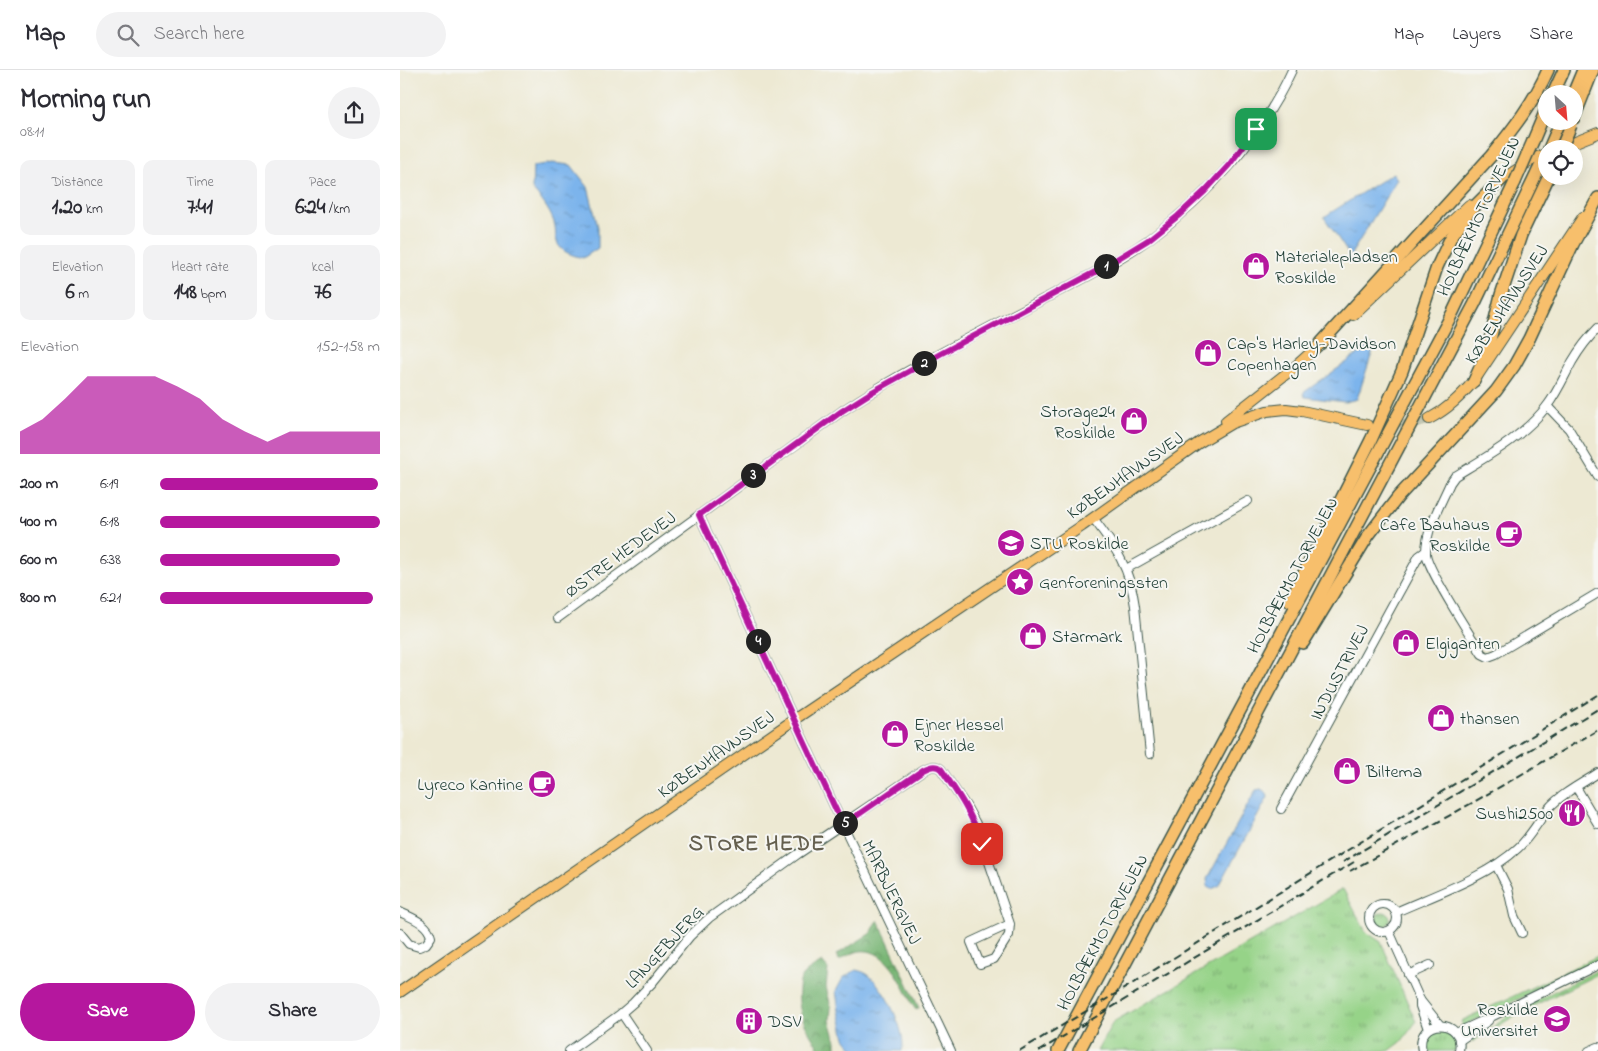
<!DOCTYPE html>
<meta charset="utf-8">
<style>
body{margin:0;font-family:"Indie Flower",sans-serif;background:#f2f2f3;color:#2b2b33;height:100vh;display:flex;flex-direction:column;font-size:19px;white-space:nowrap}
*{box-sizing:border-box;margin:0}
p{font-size:16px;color:#7c7c81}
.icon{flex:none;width:28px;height:28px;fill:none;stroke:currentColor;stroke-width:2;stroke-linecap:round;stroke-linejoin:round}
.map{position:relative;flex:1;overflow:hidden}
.drawer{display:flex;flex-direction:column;background:#fff;width:400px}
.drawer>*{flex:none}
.needle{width:32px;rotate:154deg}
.buttons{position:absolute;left:1138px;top:15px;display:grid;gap:10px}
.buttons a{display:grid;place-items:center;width:45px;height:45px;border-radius:50%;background:#fff;box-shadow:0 5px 20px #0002;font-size:25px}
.pin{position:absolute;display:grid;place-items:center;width:42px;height:42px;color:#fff;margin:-21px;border-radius:10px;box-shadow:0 2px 8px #0006}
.km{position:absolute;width:25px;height:25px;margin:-12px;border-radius:50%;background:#222;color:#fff;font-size:14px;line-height:25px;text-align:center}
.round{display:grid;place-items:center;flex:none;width:52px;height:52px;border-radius:26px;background:#f2f2f3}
.headline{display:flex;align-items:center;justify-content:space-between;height:85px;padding:0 20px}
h1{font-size:28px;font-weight:800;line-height:38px}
.stats{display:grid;grid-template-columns:repeat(3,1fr);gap:8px;height:85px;padding:5px 20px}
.stats div{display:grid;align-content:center;border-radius:10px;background:#f2f2f3;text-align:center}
.stats b{font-size:21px;font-weight:800}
.stats small{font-size:14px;font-weight:400}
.stats p{font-size:14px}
.chart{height:140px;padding:10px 20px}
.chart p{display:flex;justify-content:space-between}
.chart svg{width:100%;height:90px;margin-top:5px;fill:#b5179e;opacity:.7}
.cta{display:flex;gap:10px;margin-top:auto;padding:10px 20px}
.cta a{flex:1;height:58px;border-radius:30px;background:#b5179e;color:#fff;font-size:20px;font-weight:800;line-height:58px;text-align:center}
.cta a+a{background:#f2f2f3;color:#2b2b33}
ul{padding:0 20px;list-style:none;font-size:16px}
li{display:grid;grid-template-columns:80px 60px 1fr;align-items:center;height:38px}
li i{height:12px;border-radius:6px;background:#b5179e}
header{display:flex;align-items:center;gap:30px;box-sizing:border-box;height:70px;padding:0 25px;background:#fff;border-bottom:1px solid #e1e1e2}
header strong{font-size:24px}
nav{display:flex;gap:28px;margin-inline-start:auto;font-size:18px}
.search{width:350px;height:45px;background:#f2f2f3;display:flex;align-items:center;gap:12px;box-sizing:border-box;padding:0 18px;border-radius:28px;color:#7c7c81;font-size:19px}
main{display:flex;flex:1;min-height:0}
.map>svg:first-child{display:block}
.grass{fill:url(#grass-tufts);stroke:#5a885e}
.forest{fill:url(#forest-crowns);stroke:#4c7954}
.water{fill:url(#water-ripples);stroke:#4e7890}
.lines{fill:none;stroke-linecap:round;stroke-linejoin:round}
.major-tunnel{stroke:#c4c7b3;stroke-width:10;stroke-dasharray:10 5;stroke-linecap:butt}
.minor-casing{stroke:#3e574c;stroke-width:10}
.major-casing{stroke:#3e574c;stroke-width:12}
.highway-casing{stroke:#3e574c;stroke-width:14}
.minor{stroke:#fff;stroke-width:8}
.major{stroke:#f7bf6c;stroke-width:10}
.highway{stroke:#f7bf6c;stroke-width:11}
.rail{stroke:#1f3d34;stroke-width:2;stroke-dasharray:8 4;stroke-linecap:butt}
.highway-bridge-casing{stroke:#3e574c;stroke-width:14;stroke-linecap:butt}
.highway-bridge{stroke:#f7bf6c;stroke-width:11}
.route-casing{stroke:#fff;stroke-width:10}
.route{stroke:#b5179e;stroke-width:6}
.labels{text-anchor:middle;stroke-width:4;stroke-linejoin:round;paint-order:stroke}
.street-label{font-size:18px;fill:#1f3d34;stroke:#f6f6f2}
.poi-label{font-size:18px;fill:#1f3d34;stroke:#f6f6f2;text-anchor:start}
.district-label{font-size:22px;font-weight:bold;letter-spacing:1px;fill:#645f4e;stroke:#f6f6f2}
</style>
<header>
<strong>Map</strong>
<div class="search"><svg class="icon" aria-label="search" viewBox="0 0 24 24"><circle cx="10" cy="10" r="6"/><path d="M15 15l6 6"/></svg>Search here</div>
<nav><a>Map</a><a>Layers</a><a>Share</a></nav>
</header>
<main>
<section class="drawer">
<div class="headline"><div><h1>Morning run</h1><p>08:11</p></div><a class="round"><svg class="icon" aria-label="share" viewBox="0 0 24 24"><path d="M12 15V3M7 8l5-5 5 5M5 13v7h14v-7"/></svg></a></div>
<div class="stats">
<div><p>Distance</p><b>1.20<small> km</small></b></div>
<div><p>Time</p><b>7:41</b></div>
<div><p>Pace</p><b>6:24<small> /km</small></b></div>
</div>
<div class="stats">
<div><p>Elevation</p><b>6<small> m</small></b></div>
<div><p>Heart rate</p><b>148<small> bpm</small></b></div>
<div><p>kcal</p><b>76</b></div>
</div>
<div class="chart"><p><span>Elevation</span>152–158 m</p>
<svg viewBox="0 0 160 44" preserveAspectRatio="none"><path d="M0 44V33L10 27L20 17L30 6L40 6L50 6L60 6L70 11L80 17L90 27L100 33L110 38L120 33L130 33L140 33L150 33L160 33V44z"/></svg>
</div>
<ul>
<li><b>200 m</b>6:19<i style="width:99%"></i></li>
<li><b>400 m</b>6:18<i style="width:100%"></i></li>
<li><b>600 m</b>6:38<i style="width:82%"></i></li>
<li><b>800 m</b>6:21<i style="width:97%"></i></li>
</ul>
<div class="cta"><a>Save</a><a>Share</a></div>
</section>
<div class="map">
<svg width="1198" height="981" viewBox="0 0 1198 981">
<defs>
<pattern id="grass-tufts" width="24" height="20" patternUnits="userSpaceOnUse" patternTransform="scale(1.25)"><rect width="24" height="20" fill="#96d388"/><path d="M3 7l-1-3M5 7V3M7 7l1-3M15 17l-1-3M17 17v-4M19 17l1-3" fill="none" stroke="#7aac70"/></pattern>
<pattern id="forest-crowns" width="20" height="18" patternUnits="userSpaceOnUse" patternTransform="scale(1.25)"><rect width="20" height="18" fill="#78b574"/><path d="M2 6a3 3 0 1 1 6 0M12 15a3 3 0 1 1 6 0" fill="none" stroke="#629460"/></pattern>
<pattern id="water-ripples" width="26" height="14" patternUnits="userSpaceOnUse" patternTransform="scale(1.25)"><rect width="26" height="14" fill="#7cb4ec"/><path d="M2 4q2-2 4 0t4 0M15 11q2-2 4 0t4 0" fill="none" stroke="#6594c0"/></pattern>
</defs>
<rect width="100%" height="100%" fill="#f6f6f2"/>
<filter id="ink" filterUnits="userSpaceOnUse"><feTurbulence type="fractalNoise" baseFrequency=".02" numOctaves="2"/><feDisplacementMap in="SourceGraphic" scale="10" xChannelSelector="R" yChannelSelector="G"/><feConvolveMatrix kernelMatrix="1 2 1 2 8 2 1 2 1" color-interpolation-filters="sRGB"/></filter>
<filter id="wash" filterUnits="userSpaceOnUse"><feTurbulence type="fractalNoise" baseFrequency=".0096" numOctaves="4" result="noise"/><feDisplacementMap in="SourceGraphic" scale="20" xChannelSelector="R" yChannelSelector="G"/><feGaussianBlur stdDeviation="1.12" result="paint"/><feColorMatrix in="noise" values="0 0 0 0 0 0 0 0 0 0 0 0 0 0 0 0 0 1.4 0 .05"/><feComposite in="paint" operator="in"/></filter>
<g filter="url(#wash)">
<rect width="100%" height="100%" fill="#ede9d3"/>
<g class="grass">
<polygon points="943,819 966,862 981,872 1016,952 1001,972 989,981 697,981 713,952"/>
<circle cx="983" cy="849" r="7"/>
<polygon points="1198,886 1198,890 1063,956 1061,951"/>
<polygon points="1198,900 1198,904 1121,942 1072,972 1071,970 1079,966 1080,967 1082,966 1082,964 1099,953 1099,952 1114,941"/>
<path d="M1038,961C1050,960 1058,969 1055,981H1027C1024,971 1028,964 1038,961Z"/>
</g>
<g class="forest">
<path d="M478,850L519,938L516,940C511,934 509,926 505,919C497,903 482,878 460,881C454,882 445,887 439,890L436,885L471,863Z"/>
<path d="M422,892L428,899L426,917L431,937L430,950L436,971V981H421C408,963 397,944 399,921C399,916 400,909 402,906C407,900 416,896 422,892Z"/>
</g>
<g class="water">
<path d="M152,93L171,95L188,117L198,157V178L183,188C172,185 158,182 156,168C155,163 156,158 154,152C149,139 141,129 132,119L133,96Z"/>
<polygon points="993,103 997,109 950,186 924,147"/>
<polygon points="971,275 974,277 957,329 945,332 905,327 903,323"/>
<polygon points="861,719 867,723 868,727 819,816 811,819 808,817 807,809 856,720"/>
<path d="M456,900C460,901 464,902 467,904C483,914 508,963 502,981H455L445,968L439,941L436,921L443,908Z"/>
</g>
</g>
<g filter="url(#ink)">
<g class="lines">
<polyline class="major-tunnel" points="970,355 1004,355 1029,349"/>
<g class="minor-casing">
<g id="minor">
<path d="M1198,258C1188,268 1179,280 1172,292C1164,307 1157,323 1147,336C1123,367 1088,386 1055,406L1050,413C1041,434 1026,458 1026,482C1025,496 1072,568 1082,584L1088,587L1096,584L1198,523"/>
<polyline points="1147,336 1169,359 1198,407"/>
<polyline points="299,445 443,755 551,981"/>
<path d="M693,448C716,478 730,498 735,536L750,684"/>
<polyline points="726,499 848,431"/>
<path d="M158,548L442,341C503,301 569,268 634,234C673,214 713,195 749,169C807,127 862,66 892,0"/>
<polyline points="1176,717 1198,754"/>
<polyline points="881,739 1019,486 1026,481"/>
<polyline points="1096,795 1108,819 1114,846 1122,863"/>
<circle cx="983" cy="848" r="14"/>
<path d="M0,842C12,848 28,853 31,867L26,874L19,877L9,874L0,863"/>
<path d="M996,842C1034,825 1087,807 1118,778C1130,767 1138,752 1148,739C1161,724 1181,714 1198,703"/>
<polyline points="989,861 1020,930 1040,955"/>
<polyline points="1008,905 1030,895"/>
<polyline points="1020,930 1020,936 1028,959"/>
<polyline points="222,944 247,981"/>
<polyline points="1056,963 1091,947 1198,895"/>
<polyline points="1059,971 1088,951"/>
<path d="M169,981L219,945L233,933L252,913L290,866L309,848L398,784L523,700C529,697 535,694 541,699L566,736L576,754L610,854L609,865L594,889L580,894L571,872L610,854"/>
<path d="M1022,981C1014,947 1066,947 1059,981"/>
<polyline points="1189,981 1198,977"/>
</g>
</g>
<g class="major-casing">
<g id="major">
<polyline points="1158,79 1198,63"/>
<polyline points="1096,113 1135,88 1146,84"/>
<polyline points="953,245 1069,135"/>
<path d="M1029,349C1048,339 1060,327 1074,311L1183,147"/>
<polyline points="826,351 896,296 927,268"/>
<polyline points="0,922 395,649 682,456 800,372 832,353 867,341 886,339 902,341 967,355"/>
</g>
</g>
<g class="highway-casing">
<g id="highway">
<polyline points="1153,24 1164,0"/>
<polyline points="1173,24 1183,0"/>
<polyline points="1174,48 1193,0"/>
<polyline points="1133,71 1146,40"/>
<polyline points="1149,79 1161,51"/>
<path d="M921,273L1091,86C1113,59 1134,32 1148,0"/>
<polyline points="1074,311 1087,282 1101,225 1121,165 1149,106"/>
<polyline points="890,531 971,370 1002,301 1037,197 1051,167 1068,143 1102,109"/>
<polyline points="903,573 968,466 998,427 1096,321 1114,296 1129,269 1173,174 1198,128"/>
<polyline points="658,981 1053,242 1115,112"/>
<polyline points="679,981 1075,233 1146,84"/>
</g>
</g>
<use href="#minor" class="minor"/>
<use href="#major" class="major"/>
<use href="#highway" class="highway"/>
<g class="rail">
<polyline points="943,792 1198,639"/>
<polyline points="950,801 1072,733 1198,660"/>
<polyline points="619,981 722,920 1198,625"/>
<polyline points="639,981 954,792"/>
</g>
<g class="highway-bridge-casing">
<g id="highway-bridge">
<polyline points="1161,79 1171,55"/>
<polyline points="1115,112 1133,71"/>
</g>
</g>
<use href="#highway-bridge" class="highway-bridge"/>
</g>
</g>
<g class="lines" filter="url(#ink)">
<g class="route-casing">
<path id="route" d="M582,774C572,744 559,725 541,699C535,694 529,697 523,700L443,755L299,445L442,341L472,322L542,283L699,200L748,170L778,146L805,121L829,95L856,59"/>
</g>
<use href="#route" class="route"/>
</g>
<defs>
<g id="shop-disc" transform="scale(1.4375)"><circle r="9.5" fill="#b5179e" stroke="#f6f6f2"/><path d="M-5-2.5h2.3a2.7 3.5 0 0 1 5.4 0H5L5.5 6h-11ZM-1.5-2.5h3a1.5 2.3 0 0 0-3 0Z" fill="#fff"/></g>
<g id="cafe-disc" transform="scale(1.4375)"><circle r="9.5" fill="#b5179e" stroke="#f6f6f2"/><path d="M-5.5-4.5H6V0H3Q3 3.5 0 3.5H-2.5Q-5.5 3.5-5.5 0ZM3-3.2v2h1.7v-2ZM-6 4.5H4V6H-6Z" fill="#fff"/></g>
<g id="school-disc" transform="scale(1.4375)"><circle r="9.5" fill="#b5179e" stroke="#f6f6f2"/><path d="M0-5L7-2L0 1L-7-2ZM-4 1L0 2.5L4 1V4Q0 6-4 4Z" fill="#fff"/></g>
<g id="sight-disc" transform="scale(1.4375)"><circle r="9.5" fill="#b5179e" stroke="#f6f6f2"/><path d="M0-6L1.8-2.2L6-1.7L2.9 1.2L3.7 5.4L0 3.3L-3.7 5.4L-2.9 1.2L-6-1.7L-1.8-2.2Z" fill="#fff"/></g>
<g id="restaurant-disc" transform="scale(1.4375)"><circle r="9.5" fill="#b5179e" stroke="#f6f6f2"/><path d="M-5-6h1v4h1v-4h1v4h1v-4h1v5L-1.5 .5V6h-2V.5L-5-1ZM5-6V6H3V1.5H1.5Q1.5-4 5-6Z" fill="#fff"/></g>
<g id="university-disc" transform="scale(1.4375)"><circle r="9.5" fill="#b5179e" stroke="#f6f6f2"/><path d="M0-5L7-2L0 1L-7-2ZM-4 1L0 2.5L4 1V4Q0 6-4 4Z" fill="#fff"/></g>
<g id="building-disc" transform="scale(1.4375)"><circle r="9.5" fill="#b5179e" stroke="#f6f6f2"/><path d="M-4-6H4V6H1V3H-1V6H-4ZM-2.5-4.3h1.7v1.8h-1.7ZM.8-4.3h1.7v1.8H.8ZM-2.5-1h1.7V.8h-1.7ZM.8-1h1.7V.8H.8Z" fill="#fff"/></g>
</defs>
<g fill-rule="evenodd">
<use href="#shop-disc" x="856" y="196"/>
<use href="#shop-disc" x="808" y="283"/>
<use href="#shop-disc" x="734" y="351"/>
<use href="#cafe-disc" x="1109" y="464"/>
<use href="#school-disc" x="611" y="473"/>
<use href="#sight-disc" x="620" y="512"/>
<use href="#shop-disc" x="633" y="566"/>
<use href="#shop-disc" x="1006" y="573"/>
<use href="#shop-disc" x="1041" y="648"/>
<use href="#shop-disc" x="495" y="664"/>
<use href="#shop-disc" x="947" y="701"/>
<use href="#cafe-disc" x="142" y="714"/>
<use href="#restaurant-disc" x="1172" y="743"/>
<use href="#university-disc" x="1157" y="949"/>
<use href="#building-disc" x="349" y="951"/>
</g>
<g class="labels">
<g class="street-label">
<text transform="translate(1078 146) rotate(-65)" y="6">HOLBÆKMOTORVEJEN</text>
<text transform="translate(1106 234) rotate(-57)" y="6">KØBENHAVNSVEJ</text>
<text transform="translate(725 405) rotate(-35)" y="6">KØBENHAVNSVEJ</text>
<text transform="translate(220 484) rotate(-36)" y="6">ØSTRE HEDEVEJ</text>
<text transform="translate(892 505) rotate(-62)" y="6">HOLBÆKMOTORVEJEN</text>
<text transform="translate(939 602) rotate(-62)" y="6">INDUSTRIVEJ</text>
<text transform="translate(316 684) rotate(-35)" y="6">KØBENHAVNSVEJ</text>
<text transform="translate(492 822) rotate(64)" y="6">MARBJERGVEJ</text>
<text transform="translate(702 862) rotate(-62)" y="6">HOLBÆKMOTORVEJEN</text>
<text transform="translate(264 877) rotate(-47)" y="6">LANGEBJERG</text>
</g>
<g class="poi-label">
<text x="875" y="192">Materialepladsen<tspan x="875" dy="21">Roskilde</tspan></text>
<text x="827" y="279">Cap's Harley-Davidson<tspan x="827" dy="21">Copenhagen</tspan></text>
<text x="715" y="347" text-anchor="end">Storage24<tspan x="715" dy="21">Roskilde</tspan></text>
<text x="1090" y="460" text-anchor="end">Cafe Bauhaus<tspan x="1090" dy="21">Roskilde</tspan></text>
<text x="630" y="479">STU Roskilde</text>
<text x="639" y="518">Genforeningssten</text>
<text x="652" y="572">Starmark</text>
<text x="1025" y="579">Elgiganten</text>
<text x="1060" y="654">thansen</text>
<text x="514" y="660">Ejner Hessel<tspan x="514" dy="21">Roskilde</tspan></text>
<text x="966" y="707">Biltema</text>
<text x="123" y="720" text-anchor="end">Lyreco Kantine</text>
<text x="1153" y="749" text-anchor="end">Sushi2500</text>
<text x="1138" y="945" text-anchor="end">Roskilde<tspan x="1138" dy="21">Universitet</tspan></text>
<text x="368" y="957">DSV</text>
</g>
<g class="district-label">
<text x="357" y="780">STORE HEDE</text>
</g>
</g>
</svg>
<div class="buttons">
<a><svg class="needle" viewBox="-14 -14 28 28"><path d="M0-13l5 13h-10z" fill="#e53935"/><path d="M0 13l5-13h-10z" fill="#7c7c81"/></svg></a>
<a><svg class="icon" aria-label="locate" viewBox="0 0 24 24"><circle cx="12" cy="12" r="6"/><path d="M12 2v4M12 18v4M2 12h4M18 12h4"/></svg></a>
</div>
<div class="pin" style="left:856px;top:59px;background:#1e9e55"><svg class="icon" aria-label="arrive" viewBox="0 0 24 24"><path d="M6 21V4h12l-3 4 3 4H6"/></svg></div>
<div class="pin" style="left:582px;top:774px;background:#d93025"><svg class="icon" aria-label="check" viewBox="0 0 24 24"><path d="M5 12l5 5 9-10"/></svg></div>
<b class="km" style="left:706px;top:196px">1</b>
<b class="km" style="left:524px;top:293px">2</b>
<b class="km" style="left:353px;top:405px">3</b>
<b class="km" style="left:358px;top:571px">4</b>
<b class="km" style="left:445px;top:753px">5</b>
</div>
</main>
